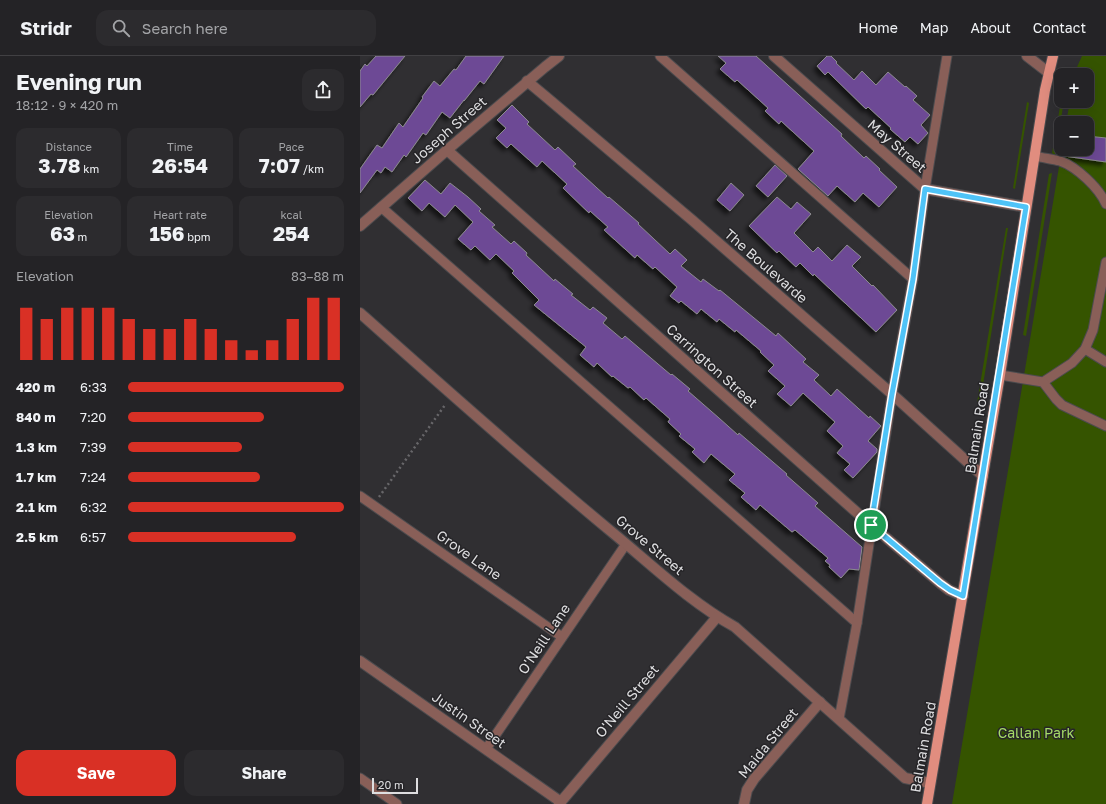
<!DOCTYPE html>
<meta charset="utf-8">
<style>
body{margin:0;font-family:"Golos Text",sans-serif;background:#2c2b2e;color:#f1f3f6;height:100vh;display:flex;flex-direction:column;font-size:15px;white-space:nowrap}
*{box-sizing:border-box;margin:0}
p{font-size:13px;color:#a3a4a7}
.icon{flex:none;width:22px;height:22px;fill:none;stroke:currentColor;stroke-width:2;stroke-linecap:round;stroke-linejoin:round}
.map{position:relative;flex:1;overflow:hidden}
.details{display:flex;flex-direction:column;background:#242326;width:360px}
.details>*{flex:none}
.controls{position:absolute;left:694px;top:12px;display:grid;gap:8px}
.controls a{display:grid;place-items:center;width:40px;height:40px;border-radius:8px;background:#242326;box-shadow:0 4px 16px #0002,0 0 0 1px #414043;font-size:20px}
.scale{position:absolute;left:12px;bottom:10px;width:46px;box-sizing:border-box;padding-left:4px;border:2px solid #dedee0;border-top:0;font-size:11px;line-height:14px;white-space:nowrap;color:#dedee0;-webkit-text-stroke:3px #262528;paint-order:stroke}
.pin{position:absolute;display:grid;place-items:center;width:34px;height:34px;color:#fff;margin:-17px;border:2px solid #fff;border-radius:50%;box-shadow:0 1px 4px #0007}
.round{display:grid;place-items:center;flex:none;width:42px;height:42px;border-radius:12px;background:#2c2b2e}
.overview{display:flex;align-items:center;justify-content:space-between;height:68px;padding:0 16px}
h1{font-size:22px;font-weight:700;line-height:30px}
.stats{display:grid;grid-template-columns:repeat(3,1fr);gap:6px;height:68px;padding:4px 16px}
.stats div{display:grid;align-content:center;border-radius:10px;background:#2c2b2e;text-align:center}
.stats b{font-size:20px;font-weight:700}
.stats small{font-size:11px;font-weight:400}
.stats p{font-size:11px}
.chart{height:112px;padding:8px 16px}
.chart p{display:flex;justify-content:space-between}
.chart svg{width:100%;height:72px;margin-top:4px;stroke:#d93025;stroke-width:6}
.action{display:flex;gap:8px;margin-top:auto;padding:8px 16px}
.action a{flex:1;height:46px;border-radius:12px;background:#d93025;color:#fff;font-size:16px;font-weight:700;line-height:46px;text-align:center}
.action a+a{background:#2c2b2e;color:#f1f3f6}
ul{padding:0 16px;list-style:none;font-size:13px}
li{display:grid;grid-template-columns:64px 48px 1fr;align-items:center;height:30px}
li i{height:10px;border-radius:5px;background:#d93025}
header{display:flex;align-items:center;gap:24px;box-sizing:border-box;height:56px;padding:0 20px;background:#242326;border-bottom:1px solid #414043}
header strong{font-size:19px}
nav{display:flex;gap:22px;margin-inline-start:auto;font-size:14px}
.search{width:280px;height:36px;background:#2c2b2e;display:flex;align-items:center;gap:10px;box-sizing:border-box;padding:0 14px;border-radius:12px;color:#a3a4a7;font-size:15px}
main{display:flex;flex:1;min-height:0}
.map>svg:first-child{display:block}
.green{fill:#355400}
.building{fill:#6d4895;stroke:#8c8b8f;filter:url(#shadow)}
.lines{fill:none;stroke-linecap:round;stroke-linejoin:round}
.service-casing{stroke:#4c4b4e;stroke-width:11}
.minor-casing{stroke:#4c4b4e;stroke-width:12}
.primary-casing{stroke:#4c4b4e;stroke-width:12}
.path{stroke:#68676a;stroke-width:2.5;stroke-dasharray:2 3;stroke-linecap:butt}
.service{stroke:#895f58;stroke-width:9}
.minor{stroke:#895f58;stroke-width:10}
.primary{stroke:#e18d7f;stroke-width:10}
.route-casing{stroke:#fff;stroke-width:8}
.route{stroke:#4fc3f7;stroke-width:5}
.labels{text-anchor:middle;stroke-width:3;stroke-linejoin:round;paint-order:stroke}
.street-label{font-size:14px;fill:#dedee0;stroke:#262528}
.park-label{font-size:14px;fill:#a5da68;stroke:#262528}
</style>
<header>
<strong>Stridr</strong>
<div class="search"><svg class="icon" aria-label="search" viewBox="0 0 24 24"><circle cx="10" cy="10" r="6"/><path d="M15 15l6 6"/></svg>Search here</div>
<nav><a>Home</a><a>Map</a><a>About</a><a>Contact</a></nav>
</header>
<main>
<section class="details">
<div class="overview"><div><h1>Evening run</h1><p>18:12 · 9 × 420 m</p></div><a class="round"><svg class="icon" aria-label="share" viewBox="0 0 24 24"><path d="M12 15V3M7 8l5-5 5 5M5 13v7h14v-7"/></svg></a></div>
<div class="stats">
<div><p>Distance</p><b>3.78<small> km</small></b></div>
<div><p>Time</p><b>26:54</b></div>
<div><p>Pace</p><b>7:07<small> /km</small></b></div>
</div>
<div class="stats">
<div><p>Elevation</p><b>63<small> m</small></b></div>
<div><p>Heart rate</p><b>156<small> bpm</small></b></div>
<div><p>kcal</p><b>254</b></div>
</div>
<div class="chart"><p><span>Elevation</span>83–88 m</p>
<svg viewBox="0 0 160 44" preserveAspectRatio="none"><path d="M5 44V12M15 44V19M25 44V12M35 44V12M45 44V12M55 44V19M65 44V25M75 44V25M85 44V19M95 44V25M105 44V32M115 44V38M125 44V32M135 44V19M145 44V6M155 44V6"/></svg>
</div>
<ul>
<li><b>420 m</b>6:33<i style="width:100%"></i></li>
<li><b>840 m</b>7:20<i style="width:63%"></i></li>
<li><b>1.3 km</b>7:39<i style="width:53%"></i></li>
<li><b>1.7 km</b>7:24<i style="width:61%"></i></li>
<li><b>2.1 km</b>6:32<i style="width:100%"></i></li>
<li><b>2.5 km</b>6:57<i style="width:78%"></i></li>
</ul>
<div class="action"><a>Save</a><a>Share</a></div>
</section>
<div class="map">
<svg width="746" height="748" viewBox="0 0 746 748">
<defs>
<filter id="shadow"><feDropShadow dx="-3.5" dy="3.5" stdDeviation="2" flood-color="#0009"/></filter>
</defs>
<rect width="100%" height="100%" fill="#302f32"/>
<g class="green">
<polygon points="722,0 746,0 746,748 592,748 702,93 727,93 727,67 706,67 710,45 727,45 727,19 715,19 717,11"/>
<polygon points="701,45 704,45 695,99 692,97"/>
<polygon points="667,46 669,47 655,133 653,132"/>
<polygon points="692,117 666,280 663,279 689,118"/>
<polygon points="646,172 648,172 620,348 617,347"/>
</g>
<g class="building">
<polygon points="16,0 45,0 13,39 11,38 0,51 0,15 5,8 7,10"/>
<polygon points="106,0 144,0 124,28 120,25 104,45 104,44 90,62 82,56 66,79 63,77 46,101 44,99 32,116 25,111 21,117 17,114 0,137 0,113 17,89 22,92 39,67 43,71 63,42 62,41 74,25 80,30 94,13 96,14"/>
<polygon points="358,0 396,0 482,78 481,80 504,102 506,100 520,113 519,114 537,131 519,151 503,137 495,146 477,130 468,140 438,113 454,95 421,65 419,68 405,55 408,52 377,24 375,26 360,13 366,7"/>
<polygon points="467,0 471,0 477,6 476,7 494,24 502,15 516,29 528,16 545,31 546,30 557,40 553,44 570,59 561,69 568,77 558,88 550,81 545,86 530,73 531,72 508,51 506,53 468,16 465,19 457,10"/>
<polygon points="152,49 169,66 167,68 195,94 198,91 216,108 213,110 248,142 249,141 279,167 278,168 310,198 315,193 327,204 321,210 341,226 343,223 359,235 360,234 416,280 418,277 446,303 443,306 459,319 454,324 471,340 477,333 509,362 510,360 521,370 508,385 517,393 517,396 493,422 484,414 490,408 477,397 483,390 467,375 475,366 443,337 431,350 417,338 425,330 408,315 414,309 400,296 401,295 376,274 375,276 359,263 357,266 341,253 337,258 321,245 319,247 310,240 317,231 295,211 293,213 277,199 275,202 244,174 248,171 230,155 229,157 203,132 207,128 182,105 177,111 151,88 147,92 136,82 146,72 137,64"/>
<polygon points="727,80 746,82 746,106 704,100 704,93 727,93"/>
<polygon points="415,109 427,120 408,141 396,130"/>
<polygon points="65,124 81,138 90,127 108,141 121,153 119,155 135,169 132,171 151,188 154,185 167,197 166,199 194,225 195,223 213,238 211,239 230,254 233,251 247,262 243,267 262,283 265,280 311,319 312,318 330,333 328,335 359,362 378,379 379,377 427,418 426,419 458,447 455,450 502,491 499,514 489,513 481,522 469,511 470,509 465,505 468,502 435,474 432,476 400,449 396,454 381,441 385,437 369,424 375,418 351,398 344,407 332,396 335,393 319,380 321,378 308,366 310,363 286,342 284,344 270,331 268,332 253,320 252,321 237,307 234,311 220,299 226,291 174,249 179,244 152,217 154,215 136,198 130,204 115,190 111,194 98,183 113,166 95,149 85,161 69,147 62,155 48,142"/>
<polygon points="371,127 384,139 370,155 357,144"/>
<polygon points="417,141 431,153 437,146 451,158 434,177 453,196 458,191 472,205 487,189 501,201 492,210 512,230 513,229 537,254 516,276 454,218 453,220 440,207 436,211 419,195 417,197 389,170"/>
</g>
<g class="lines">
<g class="service-casing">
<g id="service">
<polyline points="300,0 553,223"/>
<path d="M675,100C683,102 692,103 700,105C717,111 739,132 746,148"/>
<polyline points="21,151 497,567"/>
<polyline points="725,293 746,306"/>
<polyline points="640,319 683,326 712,307 725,293 733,274 746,206"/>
<polyline points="683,326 696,343 702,349 746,370"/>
<polyline points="0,440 202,581"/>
<polyline points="479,663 497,567 532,338 553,223 565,133 587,0"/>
<polyline points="126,693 266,488"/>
<polyline points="0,722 37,748"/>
</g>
</g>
<g class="minor-casing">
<g id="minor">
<polyline points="414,0 565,133 666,151"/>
<polyline points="667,0 689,17"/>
<polyline points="167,25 185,40 332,164 532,338 623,420"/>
<polyline points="87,94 511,469 580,527 589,534 603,540"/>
<polyline points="0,170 87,94 185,11 199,0"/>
<path d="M0,257C83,331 167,406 253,477C292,509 330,546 375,571L545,722L570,727"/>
<polyline points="0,605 201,746"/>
<polyline points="199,748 357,561"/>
<polyline points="384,748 387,734 394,723 460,646"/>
</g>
</g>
<g class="primary-casing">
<polyline id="primary" points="567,748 640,319 685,34 693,0"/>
</g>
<polyline class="path" points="19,441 85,349"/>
<use href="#service" class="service"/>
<use href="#minor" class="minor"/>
<use href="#primary" class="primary"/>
</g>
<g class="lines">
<g class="route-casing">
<polygon id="route" points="565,133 666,151 603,540 590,534 580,527 511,469 532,338 553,223"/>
</g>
<use href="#route" class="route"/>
</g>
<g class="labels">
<g class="street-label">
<text transform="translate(89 74) rotate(-41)" y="5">Joseph Street</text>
<text transform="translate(537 90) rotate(41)" y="5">May Street</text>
<text transform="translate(406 210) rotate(41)" y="5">The Boulevarde</text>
<text transform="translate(352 310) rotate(42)" y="5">Carrington Street</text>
<text transform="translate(617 372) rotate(-81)" y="5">Balmain Road</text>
<text transform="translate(290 489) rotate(40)" y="5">Grove Street</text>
<text transform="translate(109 499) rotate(35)" y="5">Grove Lane</text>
<text transform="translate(184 583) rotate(-56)" y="5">O'Neill Lane</text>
<text transform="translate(267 645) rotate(-50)" y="5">O'Neill Street</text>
<text transform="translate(109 664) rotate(35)" y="5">Justin Street</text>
<text transform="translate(408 687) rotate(-51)" y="5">Maida Street</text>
<text transform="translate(563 691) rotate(-80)" y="5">Balmain Road</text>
</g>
<g class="park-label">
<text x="676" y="682">Callan Park</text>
</g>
</g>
</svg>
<div class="controls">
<a>+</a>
<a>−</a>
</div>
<div class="scale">20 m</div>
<div class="pin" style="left:511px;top:469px;background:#1e9e55"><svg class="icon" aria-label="arrive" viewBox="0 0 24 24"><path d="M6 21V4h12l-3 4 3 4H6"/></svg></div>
</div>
</main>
